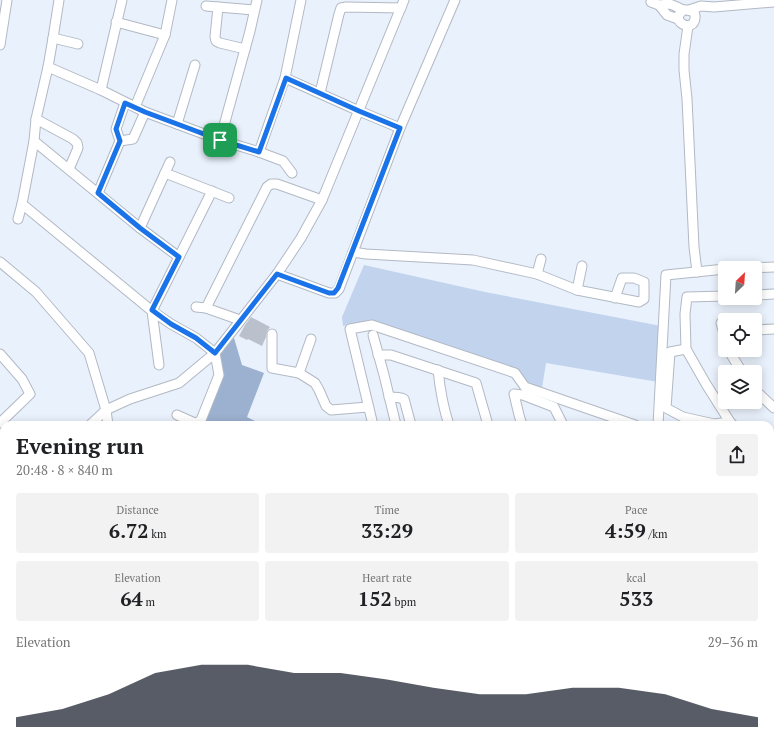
<!DOCTYPE html>
<meta charset="utf-8">
<style>
body{margin:0;font-family:"PT Serif",serif;background:#f2f2f2;color:#202124;height:100vh;display:flex;flex-direction:column;font-size:15px;white-space:nowrap}
*{box-sizing:border-box;margin:0}
p{font-size:13px;color:#757577}
.icon{flex:none;width:22px;height:22px;fill:none;stroke:currentColor;stroke-width:2;stroke-linecap:round;stroke-linejoin:round}
.map{position:relative;flex:1;overflow:hidden}
.side{position:absolute;left:0px;top:421px;width:774px;height:324px;display:flex;flex-direction:column;background:#fff;border-radius:12px 12px 0 0;box-shadow:0 2px 10px #0003}
.side>*{flex:none}
.needle{width:26px;rotate:25deg}
.buttons{position:absolute;left:718px;top:261px;display:grid;gap:8px}
.buttons a{display:grid;place-items:center;width:44px;height:44px;border-radius:4px;background:#fff;box-shadow:0 2px 10px #0003;font-size:20px}
.pin{position:absolute;display:grid;place-items:center;width:34px;height:34px;color:#fff;margin:-17px;border-radius:8px;box-shadow:0 2px 6px #0006}
.round{display:grid;place-items:center;flex:none;width:42px;height:42px;border-radius:4px;background:#f2f2f2}
.summary{display:flex;align-items:center;justify-content:space-between;height:68px;padding:0 16px}
h1{font-size:22px;font-weight:700;line-height:30px}
.stats{display:grid;grid-template-columns:repeat(3,1fr);gap:6px;height:68px;padding:4px 16px}
.stats div{display:grid;align-content:center;border-radius:4px;background:#f2f2f2;text-align:center}
.stats b{font-size:20px;font-weight:700}
.stats small{font-size:11px;font-weight:400}
.stats p{font-size:11px}
.chart{height:112px;padding:8px 16px}
.chart p{display:flex;justify-content:space-between}
.chart svg{width:100%;height:72px;margin-top:4px;fill:#111827;opacity:.7}
.map>svg:first-child{display:block}
.built{fill:#dce6f8}
.green{fill:#c1d3ed}
.forest{fill:#9cb1d0}
.building{fill:#bac1cc}
.lines{fill:none;stroke-linecap:round;stroke-linejoin:round}
.minor-casing{stroke:#b2b9c4;stroke-width:11}
.minor{stroke:#fff;stroke-width:9}
.route-casing{stroke:#fff;stroke-width:8}
.route{stroke:#1a73e8;stroke-width:5}
</style>
<div class="map">
<svg width="774" height="745" viewBox="0 0 774 745">
<rect width="100%" height="100%" fill="#e9f1fc"/>
<polygon class="built" points="774,544 774,745 576,745 576,741 770,741 770,549"/>
<g class="green">
<polygon points="364,265 485,292 661,326 658,382 546,363 542,388 528,384 517,369 395,330 372,320 343,326 342,317"/>
<polygon points="770,499 774,499 774,544 770,549"/>
</g>
<polygon class="forest" points="234,338 242,365 264,373 247,417 263,425 201,425 220,381 219,351"/>
<polygon class="building" points="251,317 270,327 267,331 266,337 262,346 248,339 247,340 239,336 245,325"/>
<g class="lines">
<g class="minor-casing">
<g id="minor">
<path d="M651,2C654,3 657,5 660,5C663,5 666,4 669,4C673,5 677,7 681,9C687,11 696,9 695,18C694,34 667,21 684,10"/>
<polyline points="659,5 667,15 678,19"/>
<polyline points="206,6 254,10"/>
<polyline points="218,7 215,37 216,41 220,43 245,49"/>
<polyline points="689,10 701,6 714,7 774,2"/>
<polyline points="116,22 165,35"/>
<polyline points="688,26 684,54 684,70 687,99 694,247 697,272"/>
<polyline points="53,38 78,44"/>
<polyline points="0,45 7,0"/>
<polyline points="48,67 101,90 145,112 220,140 259,152 283,161 292,173"/>
<polyline points="285,78 359,111 400,128"/>
<polyline points="101,90 122,0"/>
<polyline points="320,93 339,14 341,8 346,7 401,8"/>
<polyline points="135,107 165,35 172,0"/>
<polyline points="36,119 73,139 77,143 78,148 69,169"/>
<polyline points="177,124 195,65"/>
<polyline points="220,140 250,31 257,0"/>
<polyline points="34,141 140,228 179,257"/>
<polyline points="120,141 133,139 145,112"/>
<polyline points="259,152 285,78 301,0"/>
<polyline points="165,173 229,198"/>
<polyline points="98,193 120,141 116,129 125,103"/>
<polyline points="22,204 152,311 159,365"/>
<polyline points="18,219 22,204 34,141 36,119 48,67 53,38 59,0"/>
<polyline points="140,228 170,162"/>
<polyline points="353,252 366,254 473,260 537,274 577,290 639,302 644,299 644,282 634,278 622,278 615,298"/>
<polyline points="0,262 36,292 89,353 106,410 108,425"/>
<polyline points="743,268 774,267"/>
<polyline points="277,274 329,293 335,293 339,289 400,128 455,0"/>
<polyline points="537,274 541,259"/>
<polyline points="577,290 582,266"/>
<polyline points="755,295 774,294"/>
<polyline points="725,296 687,297 685,314 686,349 706,384 730,422 733,425"/>
<polyline points="196,307 206,308 240,320"/>
<polyline points="206,308 267,187 271,184 277,184 322,200"/>
<polyline points="721,323 725,337"/>
<polyline points="755,330 774,329"/>
<polyline points="272,334 272,368 299,373 315,383 319,390 326,406 331,410 368,407"/>
<polyline points="373,335 384,375 396,425"/>
<polyline points="686,349 670,352 666,408 683,417 714,424 730,422"/>
<polyline points="730,350 732,356 742,372"/>
<polyline points="0,354 22,379 30,394 0,423"/>
<polyline points="378,355 391,355 476,383 488,425"/>
<path d="M438,370C440,389 443,407 449,425"/>
<polyline points="299,373 311,339"/>
<polyline points="755,390 774,408"/>
<path d="M389,397C395,397 399,397 404,399L411,425"/>
<polyline points="177,415 195,423 198,422 201,420 219,375 215,353 196,338 171,324 152,311 212,191"/>
<polyline points="90,425 106,410 130,399 179,383 215,353 277,274 301,238 322,200 404,0"/>
<polyline points="373,425 350,329 372,325 515,373 525,387 635,425"/>
<polyline points="522,425 519,415 514,394 523,395 554,407 563,425"/>
<polyline points="658,425 666,275 725,269"/>
<polyline points="0,444 4,448"/>
<polyline points="770,457 774,461"/>
<polyline points="770,490 774,489"/>
<polyline points="0,511 4,507"/>
<polyline points="0,554 4,558"/>
<polyline points="770,603 774,603"/>
<polyline points="0,695 4,691"/>
<polyline points="271,741 292,745"/>
<polyline points="551,741 552,745"/>
<polyline points="666,741 666,745"/>
<polyline points="41,745 44,741"/>
<polyline points="131,745 135,741"/>
<polyline points="194,745 194,741"/>
<polyline points="241,745 245,741"/>
<polyline points="417,745 417,741"/>
</g>
</g>
<use href="#minor" class="minor"/>
</g>
<g class="lines">
<g class="route-casing">
<polygon id="route" points="286,78 359,111 400,128 338,288 334,293 329,293 277,274 215,353 196,338 171,324 152,310 179,257 140,228 98,193 120,141 116,129 125,103 145,112 220,140 259,152"/>
</g>
<use href="#route" class="route"/>
</g>
</svg>
<div class="buttons">
<a><svg class="needle" viewBox="-14 -14 28 28"><path d="M0-13l5 13h-10z" fill="#e53935"/><path d="M0 13l5-13h-10z" fill="#757577"/></svg></a>
<a><svg class="icon" aria-label="locate" viewBox="0 0 24 24"><circle cx="12" cy="12" r="6"/><path d="M12 2v4M12 18v4M2 12h4M18 12h4"/></svg></a>
<a><svg class="icon" aria-label="layers" viewBox="0 0 24 24"><path d="M12 4l9 5-9 5-9-5zM3 14l9 5 9-5"/></svg></a>
</div>
<div class="pin" style="left:220px;top:140px;background:#1e9e55"><svg class="icon" aria-label="arrive" viewBox="0 0 24 24"><path d="M6 21V4h12l-3 4 3 4H6"/></svg></div>
<section class="side">
<div class="summary"><div><h1>Evening run</h1><p>20:48 · 8 × 840 m</p></div><a class="round"><svg class="icon" aria-label="share" viewBox="0 0 24 24"><path d="M12 15V3M7 8l5-5 5 5M5 13v7h14v-7"/></svg></a></div>
<div class="stats">
<div><p>Distance</p><b>6.72<small> km</small></b></div>
<div><p>Time</p><b>33:29</b></div>
<div><p>Pace</p><b>4:59<small> /km</small></b></div>
</div>
<div class="stats">
<div><p>Elevation</p><b>64<small> m</small></b></div>
<div><p>Heart rate</p><b>152<small> bpm</small></b></div>
<div><p>kcal</p><b>533</b></div>
</div>
<div class="chart"><p><span>Elevation</span>29–36 m</p>
<svg viewBox="0 0 160 44" preserveAspectRatio="none"><path d="M0 44V38L10 33L20 24L30 11L40 6L50 6L60 11L70 11L80 15L90 20L100 24L110 24L120 20L130 20L140 24L150 33L160 38V44z"/></svg>
</div>
</section>
</div>
